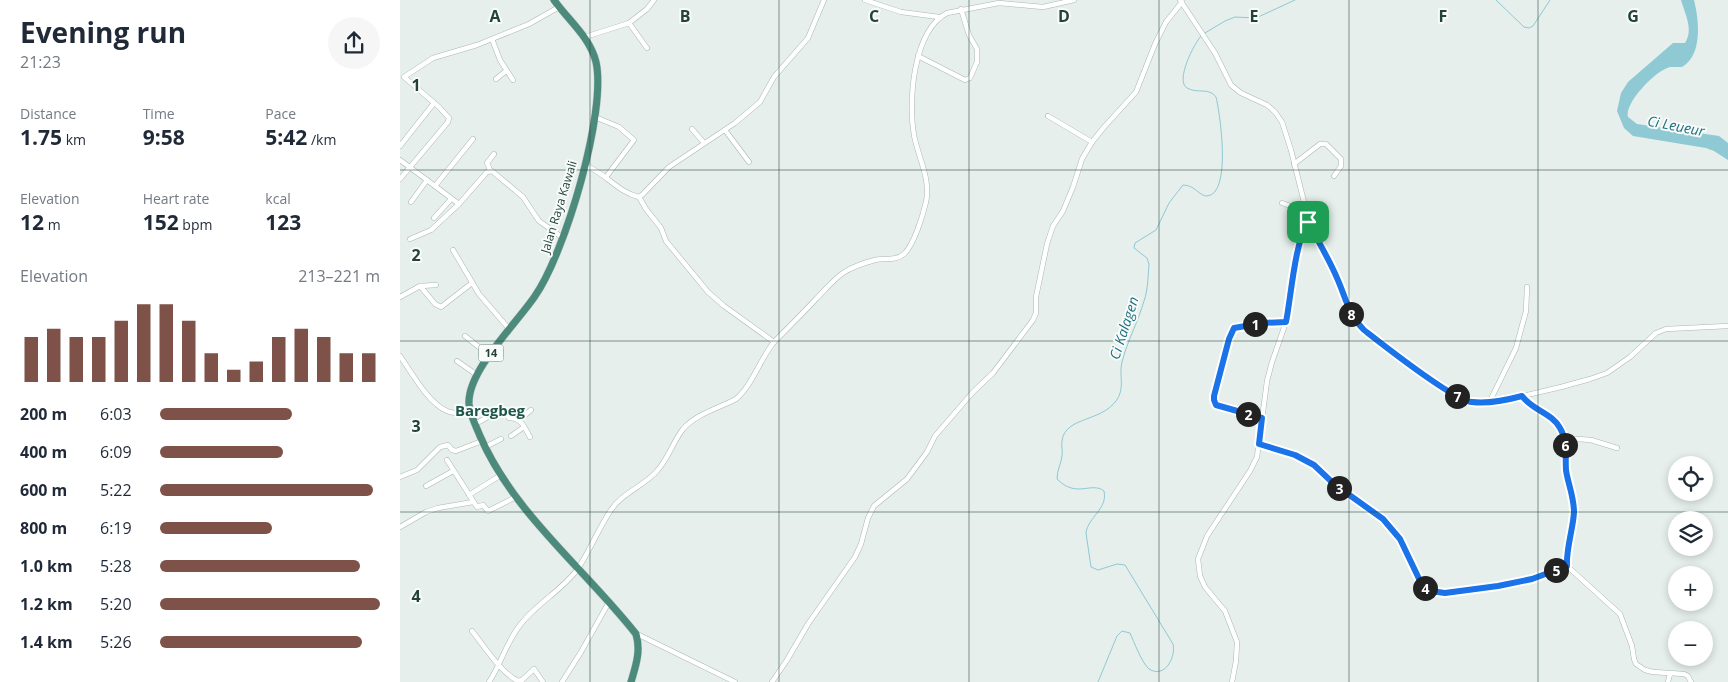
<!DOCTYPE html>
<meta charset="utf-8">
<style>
body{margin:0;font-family:"Open Sans",sans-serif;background:#f6f6f7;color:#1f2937;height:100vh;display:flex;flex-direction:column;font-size:19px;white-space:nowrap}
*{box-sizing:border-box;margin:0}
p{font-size:16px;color:#747a83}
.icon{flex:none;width:28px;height:28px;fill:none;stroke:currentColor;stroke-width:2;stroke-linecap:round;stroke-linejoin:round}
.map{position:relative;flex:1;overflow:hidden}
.details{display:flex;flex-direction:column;background:#fff;width:400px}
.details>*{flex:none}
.controls{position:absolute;left:1268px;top:456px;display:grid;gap:10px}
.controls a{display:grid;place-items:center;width:45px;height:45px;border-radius:50%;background:#fff;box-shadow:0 2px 8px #0003;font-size:25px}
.pin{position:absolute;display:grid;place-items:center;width:42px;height:42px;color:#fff;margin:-21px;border-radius:10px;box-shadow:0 2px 8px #0006}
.km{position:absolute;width:25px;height:25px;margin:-12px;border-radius:50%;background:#222;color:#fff;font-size:14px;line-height:25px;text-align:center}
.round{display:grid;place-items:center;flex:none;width:52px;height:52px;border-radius:26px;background:#f6f6f7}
.headline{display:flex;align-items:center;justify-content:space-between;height:85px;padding:0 20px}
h1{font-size:28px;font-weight:700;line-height:38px}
.figures{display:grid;grid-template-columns:repeat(3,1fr);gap:8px;height:85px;padding:5px 20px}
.figures div{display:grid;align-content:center}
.figures b{font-size:21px;font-weight:700}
.figures small{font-size:14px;font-weight:400}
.figures p{font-size:14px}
.chart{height:140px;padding:10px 20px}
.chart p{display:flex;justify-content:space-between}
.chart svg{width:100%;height:90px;margin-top:5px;stroke:#7f5249;stroke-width:6}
ul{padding:0 20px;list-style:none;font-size:16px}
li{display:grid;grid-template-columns:80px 60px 1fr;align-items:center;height:38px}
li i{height:12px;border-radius:6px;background:#7f5249}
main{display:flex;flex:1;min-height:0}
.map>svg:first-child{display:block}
.water{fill:#8ec9d4}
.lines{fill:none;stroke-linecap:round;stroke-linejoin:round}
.stream{stroke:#8ec9d4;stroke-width:1}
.minor-casing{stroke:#a8b8b2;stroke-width:5.5}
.trunk-casing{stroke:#c2cac8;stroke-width:8}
.minor{stroke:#fff;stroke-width:4.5}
.trunk{stroke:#4c8a7c;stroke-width:7}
.route-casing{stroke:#fff;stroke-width:10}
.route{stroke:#1a73e8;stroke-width:6}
.grid{fill:none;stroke:#24423a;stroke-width:1;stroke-opacity:0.55}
.labels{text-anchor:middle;stroke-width:4;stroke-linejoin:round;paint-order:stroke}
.shield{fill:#f7fbf9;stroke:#637a73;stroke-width:1}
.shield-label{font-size:11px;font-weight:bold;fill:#24423a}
.street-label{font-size:12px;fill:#24423a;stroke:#f7fbf9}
.water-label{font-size:14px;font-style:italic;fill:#1c6f80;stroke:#f7fbf9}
.quarter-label{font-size:15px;font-weight:bold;fill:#1f5548;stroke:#f7fbf9}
.grid-label{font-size:16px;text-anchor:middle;font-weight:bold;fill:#24423a;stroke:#f7fbf9;stroke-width:4;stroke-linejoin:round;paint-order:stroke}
</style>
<main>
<section class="details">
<div class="headline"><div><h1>Evening run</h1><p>21:23</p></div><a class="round"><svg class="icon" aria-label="share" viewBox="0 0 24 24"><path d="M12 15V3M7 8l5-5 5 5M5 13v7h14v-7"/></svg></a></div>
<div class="figures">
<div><p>Distance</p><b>1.75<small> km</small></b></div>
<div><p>Time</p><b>9:58</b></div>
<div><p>Pace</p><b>5:42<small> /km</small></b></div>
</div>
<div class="figures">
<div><p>Elevation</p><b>12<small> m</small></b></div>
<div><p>Heart rate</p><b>152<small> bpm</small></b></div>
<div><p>kcal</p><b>123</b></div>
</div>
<div class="chart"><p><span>Elevation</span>213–221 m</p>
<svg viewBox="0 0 160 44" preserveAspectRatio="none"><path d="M5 44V22M15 44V18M25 44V22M35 44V22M45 44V14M55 44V6M65 44V6M75 44V14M85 44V30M95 44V38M105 44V34M115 44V22M125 44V18M135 44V22M145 44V30M155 44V30"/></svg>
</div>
<ul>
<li><b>200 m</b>6:03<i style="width:60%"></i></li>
<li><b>400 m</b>6:09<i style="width:56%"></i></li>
<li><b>600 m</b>5:22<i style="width:97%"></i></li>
<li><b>800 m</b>6:19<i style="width:51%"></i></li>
<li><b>1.0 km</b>5:28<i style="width:91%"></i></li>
<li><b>1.2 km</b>5:20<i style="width:100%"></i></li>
<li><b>1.4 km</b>5:26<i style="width:92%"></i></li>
</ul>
</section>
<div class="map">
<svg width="1328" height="682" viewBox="0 0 1328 682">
<rect width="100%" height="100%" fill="#e6efeb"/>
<path class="water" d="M1281,0H1294C1299,20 1303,55 1282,67C1278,67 1273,67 1270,67C1256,70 1224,103 1228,117L1237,124L1319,136L1328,143V160L1314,151L1306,148L1233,136L1224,128L1217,111L1221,93L1228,82L1273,43H1285C1294,30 1285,14 1281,0Z"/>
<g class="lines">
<g class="stream">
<polyline points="1096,0 1124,27 1129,28 1133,26 1150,0"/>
<polyline points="805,33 825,21 835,17 856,18 895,0"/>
<path d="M698,682L717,636L722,631L730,633C734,642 742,663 749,669C765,679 776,657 773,644L725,565L717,564L698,570L691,567L686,533C688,517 708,509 704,491C691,481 677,499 657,479C657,470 661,464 662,456C663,451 661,446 662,441C665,415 706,423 719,396C724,385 719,374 722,362C727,342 738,322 744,301C748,290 748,276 749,264L747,258L734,248L735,243L756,230L769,203L783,185C795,185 799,196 807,196C832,194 820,113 816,97C809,87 797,94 787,88C775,81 794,43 802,35"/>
</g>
<g class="minor-casing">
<g id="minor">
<polyline points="465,0 501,12 539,17"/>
<polyline points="780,0 815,53 831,85 841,93 867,105 875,112 882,122 891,150 909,222 936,277 943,298 955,321 976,339 1045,389 1073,402 1110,399 1161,387 1190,379 1207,373 1230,357 1256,333 1266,329 1328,326"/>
<polyline points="229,23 247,48"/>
<polyline points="185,37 229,23 247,9 254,0"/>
<polyline points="92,39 100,60 113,80"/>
<polyline points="518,56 565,80 570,78 577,62 577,49 569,35 561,9"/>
<polyline points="96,79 106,71"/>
<polyline points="648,116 692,142"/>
<polyline points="195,117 219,127 234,140 206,177"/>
<polyline points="292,129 304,143"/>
<polyline points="325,130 349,162"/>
<polyline points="0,146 34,103"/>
<polyline points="0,160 59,204 87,172 92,171 123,197 139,221 163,238"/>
<polyline points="894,164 920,144 926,144 941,159 941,166 934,176"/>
<path d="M184,165C205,172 217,192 239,197L242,195L269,167L335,123L360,102L374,77L408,38L424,0"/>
<polyline points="90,170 87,163 94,154"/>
<polyline points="0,179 48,122 49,118 39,107 4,77 33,58 77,45 129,24 159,7"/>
<polyline points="35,186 73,139"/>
<polyline points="239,197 246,209 261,228 266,241 308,292 324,306 374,342"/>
<polyline points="11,202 27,180"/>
<polyline points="882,203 896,208 905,208"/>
<polyline points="34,218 51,199"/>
<polyline points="10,239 31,230 59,204"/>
<polyline points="53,250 79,294 110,330"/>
<polyline points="20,286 35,304 41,307 72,283"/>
<polyline points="0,297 20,286 36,285"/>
<polyline points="65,336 89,355"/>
<path d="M0,356C12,373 28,403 47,411C55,414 63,414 71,414"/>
<polyline points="57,361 77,375"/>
<path d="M1122,396C1132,410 1152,412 1160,428C1168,441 1165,456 1167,470C1168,485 1175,500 1173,516C1171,532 1166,549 1167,566L1220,614L1232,646L1234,659L1236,664L1245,670L1253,672L1284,674L1288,676L1291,682"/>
<polyline points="1090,401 1116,348 1126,311 1127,287"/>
<polyline points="862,417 816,405 814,400 815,396 829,339 834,328 863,323 886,322"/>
<polyline points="120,419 131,410"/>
<path d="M75,424L103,409L109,418C122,418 124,427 130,437"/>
<polyline points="111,436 124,427"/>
<polyline points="1164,438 1191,440 1217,448"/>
<polyline points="859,444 895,455 914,465 934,484 983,519 1000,539 1022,585 1030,591 1045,593 1098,586 1132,579 1167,566"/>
<polyline points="85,447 101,439"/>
<polyline points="47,460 77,507 83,505 88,511 116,497"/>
<polyline points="0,477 17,470 40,447 48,445 52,450 56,451 82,441"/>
<polyline points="26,486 53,471"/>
<polyline points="69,495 101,475"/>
<polyline points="0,527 26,512 38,508 73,502"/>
<path d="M72,631C84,646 101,673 118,681L122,680L134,669L143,682"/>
<polyline points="237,634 335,682"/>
<path d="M89,682C101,664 106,643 120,625C136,604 161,591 177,570C190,551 198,529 211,510C222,493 244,486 257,471C268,459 273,442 283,429C296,414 319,408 336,399C352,386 360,359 374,342C388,328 402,314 416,299C425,290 433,280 443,273C453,266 464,263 475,260C485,258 496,261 504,254C514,245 523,215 526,202C531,179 518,157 514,135C508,101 513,31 547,13L599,3L643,7L674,0"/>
<polyline points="162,682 181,652 209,602"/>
<polyline points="372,682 387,660 408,624 455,557 461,544 468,518 474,506 507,479 527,452 535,436 573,392 593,373 633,320 636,313 636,297 647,244 653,226 663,211 673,187 682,159 692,142 705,126 736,92 755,44 766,22 782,2"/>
<polyline points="832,682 836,661 837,642 825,611 805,587 800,576 798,559 807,536 850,471 857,457 867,381 872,362 886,322 899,247 903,232 909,222"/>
<polyline points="1268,682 1270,674"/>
</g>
</g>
<g class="trunk-casing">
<path id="trunk" d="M154,0C168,20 190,37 196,62C207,112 165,253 135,296C117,323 67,371 69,404C70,415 76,426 80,436C114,514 184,568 236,634C241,651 236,665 231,682"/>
</g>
<use href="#minor" class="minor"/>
<use href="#trunk" class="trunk"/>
</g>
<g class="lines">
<g class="route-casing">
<path id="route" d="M908,222C918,241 929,259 937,278C946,298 948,314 964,330C982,344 1054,401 1072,402C1088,404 1107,400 1122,396C1132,410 1152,413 1160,428C1168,441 1165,456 1166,470C1168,484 1174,497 1174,512C1173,530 1166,548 1167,566L1132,579L1098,586L1045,593L1030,591L1022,585L1000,539L983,519L934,484L914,465L895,455L859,444L862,418L816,405L814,400V396L829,339L834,328L863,323L886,322C891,297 895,241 908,222Z"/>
</g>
<use href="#route" class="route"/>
</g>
<path class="grid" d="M190,0V682M379,0V682M569,0V682M759,0V682M949,0V682M1138,0V682M0,170H1328M0,341H1328M0,512H1328"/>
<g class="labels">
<rect class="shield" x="78.5" y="344.5" width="25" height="17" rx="4"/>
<g class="shield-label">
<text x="91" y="357">14</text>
</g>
<g class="street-label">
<text transform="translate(159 207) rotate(-73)" y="4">Jalan Raya Kawali</text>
</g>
<g class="water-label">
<text transform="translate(1276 126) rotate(11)" y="5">Ci Leueur</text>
<text transform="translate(724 328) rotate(-72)" y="5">Ci Kalagen</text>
</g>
<g class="quarter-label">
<text x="90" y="416">Baregbeg</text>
</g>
</g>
<g class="grid-label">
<text x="95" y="22">A</text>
<text x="285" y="22">B</text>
<text x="474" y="22">C</text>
<text x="664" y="22">D</text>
<text x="854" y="22">E</text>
<text x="1043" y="22">F</text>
<text x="1233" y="22">G</text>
<text x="16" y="91">1</text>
<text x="16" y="261">2</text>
<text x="16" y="432">3</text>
<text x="16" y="602">4</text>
</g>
</svg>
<div class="controls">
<a><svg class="icon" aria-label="locate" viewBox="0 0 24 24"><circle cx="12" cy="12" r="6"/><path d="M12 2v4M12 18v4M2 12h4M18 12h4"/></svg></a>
<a><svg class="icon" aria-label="layers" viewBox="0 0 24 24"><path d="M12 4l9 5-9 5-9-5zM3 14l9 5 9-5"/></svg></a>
<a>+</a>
<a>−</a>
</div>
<div class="pin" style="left:908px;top:222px;background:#1e9e55"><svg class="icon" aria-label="arrive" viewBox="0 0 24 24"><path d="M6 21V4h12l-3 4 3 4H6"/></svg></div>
<b class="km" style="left:855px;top:324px">1</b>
<b class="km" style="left:848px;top:414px">2</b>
<b class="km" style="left:939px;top:488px">3</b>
<b class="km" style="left:1025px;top:588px">4</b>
<b class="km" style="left:1156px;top:570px">5</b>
<b class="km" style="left:1165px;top:445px">6</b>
<b class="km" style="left:1057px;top:396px">7</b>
<b class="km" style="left:951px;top:314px">8</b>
</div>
</main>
